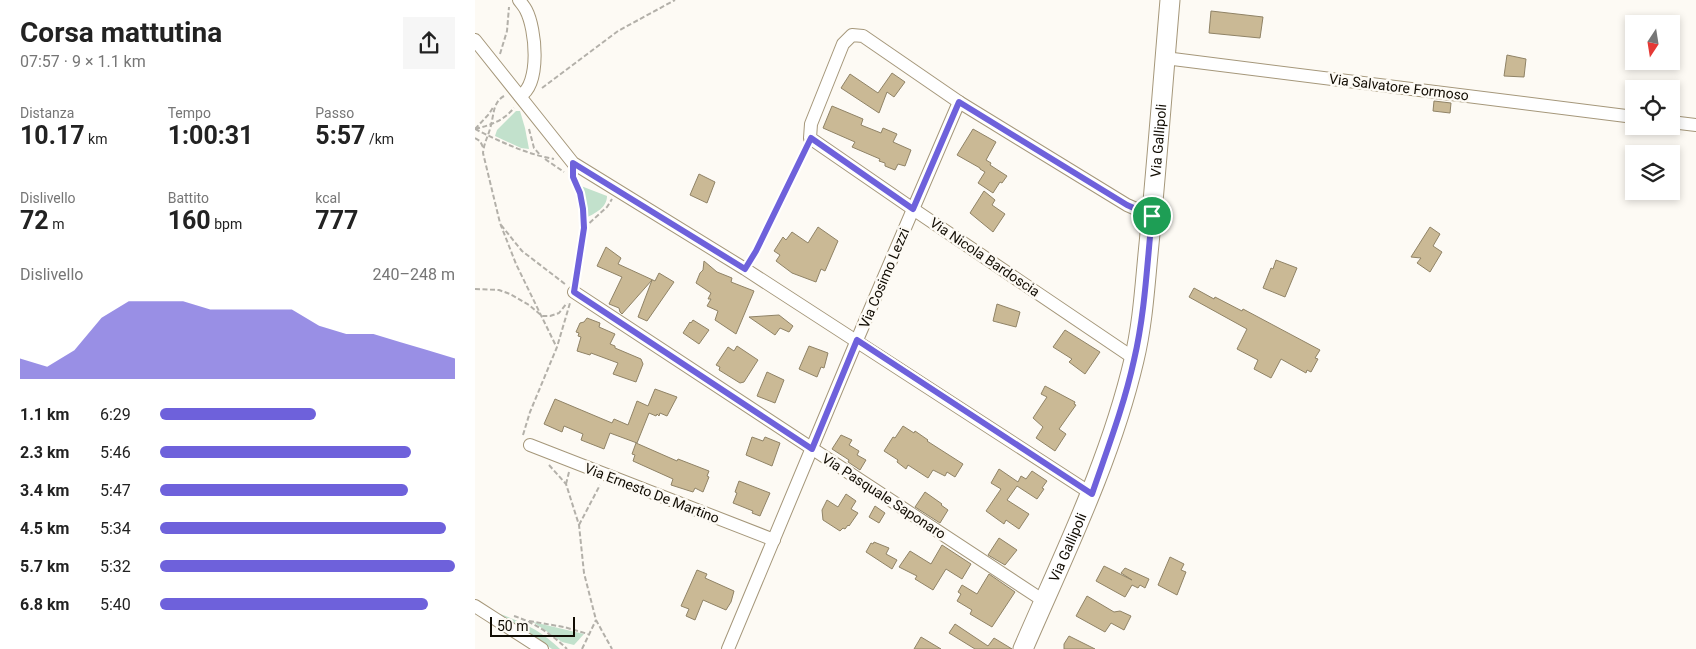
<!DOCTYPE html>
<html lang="it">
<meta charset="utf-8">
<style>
body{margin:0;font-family:Roboto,sans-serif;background:#f6f6f6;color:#222;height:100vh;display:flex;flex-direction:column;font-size:19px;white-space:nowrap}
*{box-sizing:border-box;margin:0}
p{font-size:16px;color:#767676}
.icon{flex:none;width:28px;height:28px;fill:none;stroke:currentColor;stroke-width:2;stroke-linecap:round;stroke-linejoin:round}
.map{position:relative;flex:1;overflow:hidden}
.side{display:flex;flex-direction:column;background:#fff;width:475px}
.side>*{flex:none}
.needle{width:32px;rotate:192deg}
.tools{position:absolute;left:1150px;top:15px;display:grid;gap:10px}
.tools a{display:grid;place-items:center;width:55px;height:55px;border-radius:0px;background:#fff;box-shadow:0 2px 8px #0003;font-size:25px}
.scale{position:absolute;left:15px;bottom:12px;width:85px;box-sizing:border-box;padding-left:5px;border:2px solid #110c03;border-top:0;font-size:14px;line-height:18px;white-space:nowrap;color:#110c03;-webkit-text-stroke:4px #fdfaf4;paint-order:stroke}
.pin{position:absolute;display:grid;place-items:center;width:42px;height:42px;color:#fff;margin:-21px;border:2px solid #fff;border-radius:50%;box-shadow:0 1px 5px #0007}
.round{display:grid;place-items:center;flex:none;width:52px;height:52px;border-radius:0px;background:#f6f6f6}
.overview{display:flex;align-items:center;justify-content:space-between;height:85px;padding:0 20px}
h1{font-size:28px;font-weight:700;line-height:38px}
.metrics{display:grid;grid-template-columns:repeat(3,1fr);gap:8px;height:85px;padding:5px 20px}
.metrics div{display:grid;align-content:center}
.metrics b{font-size:25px;font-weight:700}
.metrics small{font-size:14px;font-weight:400}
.metrics p{font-size:14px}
.chart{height:140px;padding:10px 20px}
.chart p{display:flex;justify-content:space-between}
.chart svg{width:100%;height:90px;margin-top:5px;fill:#6e61db;opacity:.7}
ul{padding:0 20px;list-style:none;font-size:16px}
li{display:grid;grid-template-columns:80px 60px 1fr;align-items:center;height:38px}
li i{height:12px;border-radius:6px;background:#6e61db}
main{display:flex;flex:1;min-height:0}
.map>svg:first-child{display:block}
.green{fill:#c2e1cc}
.building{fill:#cab995;stroke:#908366}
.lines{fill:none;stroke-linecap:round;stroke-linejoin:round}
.minor-casing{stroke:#a5977a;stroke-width:14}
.secondary-casing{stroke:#a5977a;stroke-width:21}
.path{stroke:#b3b0a9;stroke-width:2;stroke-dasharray:5 2.5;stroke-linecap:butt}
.minor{stroke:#fff;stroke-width:12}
.secondary{stroke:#fff;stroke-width:19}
.route-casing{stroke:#fff;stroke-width:10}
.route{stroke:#6e61db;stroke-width:6}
.labels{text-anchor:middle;stroke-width:5;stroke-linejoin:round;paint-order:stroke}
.street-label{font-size:14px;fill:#110c03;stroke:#fdfaf4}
</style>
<main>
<section class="side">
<div class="overview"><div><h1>Corsa mattutina</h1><p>07:57 · 9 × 1.1 km</p></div><a class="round"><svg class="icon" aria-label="share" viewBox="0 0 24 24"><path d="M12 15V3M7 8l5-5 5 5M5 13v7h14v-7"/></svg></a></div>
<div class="metrics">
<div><p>Distanza</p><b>10.17<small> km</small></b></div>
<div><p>Tempo</p><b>1:00:31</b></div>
<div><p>Passo</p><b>5:57<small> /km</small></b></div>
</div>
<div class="metrics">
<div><p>Dislivello</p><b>72<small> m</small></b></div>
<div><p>Battito</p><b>160<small> bpm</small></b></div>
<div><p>kcal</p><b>777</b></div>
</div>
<div class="chart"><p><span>Dislivello</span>240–248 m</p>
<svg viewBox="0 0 160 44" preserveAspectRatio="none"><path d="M0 44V34L10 38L20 30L30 14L40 6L50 6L60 6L70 10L80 10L90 10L100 10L110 18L120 22L130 22L140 26L150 30L160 34V44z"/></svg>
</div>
<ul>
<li><b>1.1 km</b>6:29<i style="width:53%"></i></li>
<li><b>2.3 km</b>5:46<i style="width:85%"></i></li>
<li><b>3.4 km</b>5:47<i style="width:84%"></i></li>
<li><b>4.5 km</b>5:34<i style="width:97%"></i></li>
<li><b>5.7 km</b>5:32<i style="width:100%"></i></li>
<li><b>6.8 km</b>5:40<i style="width:91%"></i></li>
</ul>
</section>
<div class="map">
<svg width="1221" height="649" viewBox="0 0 1221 649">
<rect width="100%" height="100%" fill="#fdfaf4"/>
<g class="green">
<polygon points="41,111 45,111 50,128 54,149 46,148 20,136 22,130"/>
<path d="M106,186L132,196C132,208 120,213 111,218L109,196Z"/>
<path d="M22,613C46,621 67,631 85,649H77Z"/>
<polygon points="58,622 109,634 99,645 87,642"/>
</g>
<g class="building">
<polygon points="736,11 788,17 785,38 734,33"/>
<polygon points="1032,55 1051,59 1049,77 1029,76"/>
<polygon points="417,73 430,82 419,97 412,92 404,113 366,88 375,74 403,93"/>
<polygon points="959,101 976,103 975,113 958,111"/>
<polygon points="357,106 388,119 386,125 406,133 408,128 422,134 418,142 436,150 430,166 423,164 420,170 410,166 410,163 404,161 405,159 377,147 380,142 348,128"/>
<polygon points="498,129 521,142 511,160 516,163 515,165 532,176 527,183 525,182 518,193 503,183 510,172 505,169 505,168 482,155"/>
<polygon points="224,174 240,182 232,203 215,195"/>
<polygon points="509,191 520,200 517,205 530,214 518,232 495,213"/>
<polygon points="343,227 363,241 350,271 346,269 341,282 317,273 301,261 305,255 299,251 308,237 311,240 317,232 333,243"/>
<polygon points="955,227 965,234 958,246 967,252 955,272 942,263 946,258 936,257"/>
<polygon points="131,247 146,258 143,264 180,281 184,273 199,282 172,321 163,317 177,280 147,314 145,312 144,308 134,304 147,277 122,266"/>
<polygon points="801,260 822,268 810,297 788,288 796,268 798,269"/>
<polygon points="229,261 242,272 257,278 256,282 279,291 261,334 240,320 243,311 232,306 236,299 233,299 236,293 221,283 225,273 228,270"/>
<polygon points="719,288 739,299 740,297 767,311 768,309 845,350 840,358 843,359 836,372 832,370 831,373 806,359 796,378 779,369 783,360 762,349 772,329 714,297"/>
<polygon points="522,304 545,312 541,327 518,321"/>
<polygon points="304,315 318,326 314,332 305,328 300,335 274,317"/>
<polygon points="112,318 125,323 124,327 140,334 135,344 140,346 140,348 166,359 168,364 161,382 138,374 143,363 116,353 115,355 102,351 106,337 103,336 104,333 101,332 105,323 109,322"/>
<polygon points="218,320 234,330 224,344 208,333 215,322 216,323"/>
<polygon points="590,330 625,352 610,374 594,362 597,359 578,347"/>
<polygon points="262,346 283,360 269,382 265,383 244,370 245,367 241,365 253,347 259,351"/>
<polygon points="334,346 353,353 349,368 346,367 342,377 324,369"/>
<polygon points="292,372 309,380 300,403 282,396"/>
<polygon points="570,386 600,402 599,404 601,405 584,429 591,434 580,451 561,438 568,427 558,418 572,397 566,394"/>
<polygon points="180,389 202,397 192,416 185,413 184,416 182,414 181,416 174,413 162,443 135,433 129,449 106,440 108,434 89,426 87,432 69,424 80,399 137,423 139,419 153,425 162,401 173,406"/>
<polygon points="428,426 439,433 440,431 453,440 452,441 488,464 480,477 472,472 470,476 458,470 453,478 433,465 431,469 422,462 423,460 409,451 418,437 420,438"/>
<polygon points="366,435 377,440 374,445 384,451 382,455 391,460 385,470 373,462 374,460 357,449"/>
<polygon points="277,437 288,441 290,437 305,443 297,466 271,455"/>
<polygon points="161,443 202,461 203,459 234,471 232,476 234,477 228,492 220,488 218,492 196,485 198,479 158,461 160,455 157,454"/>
<polygon points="524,469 543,482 546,476 551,479 557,471 572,481 567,488 569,489 562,499 542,486 532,500 554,514 544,529 531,520 529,524 511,511 526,489 516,483"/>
<polygon points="264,481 295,493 285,516 277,513 278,511 258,503 262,493 260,492"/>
<polygon points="450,492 467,504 466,505 473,510 465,523 440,507"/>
<polygon points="371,494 381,501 376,509 383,513 374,526 373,525 370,529 368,528 365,531 348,520 347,510 352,500 363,507"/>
<polygon points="400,506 410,513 404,523 394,517"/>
<polygon points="524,538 542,550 530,565 513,555"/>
<polygon points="399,542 414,548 411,554 422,560 417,569 391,552 396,543 398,544"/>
<polygon points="467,545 496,564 487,579 471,569 458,590 440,579 442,576 424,567 435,551 456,564"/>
<polygon points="695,557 709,564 706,570 711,572 702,595 683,585"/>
<polygon points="629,566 657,580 646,573 650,568 674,579 670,588 665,585 663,588 657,585 650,597 621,581"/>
<polygon points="222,570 232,574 230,578 259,591 256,602 251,610 228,600 220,620 211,616 214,609 206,606"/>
<polygon points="514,574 540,592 517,627 495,614 497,610 482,601 486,594 483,592 487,585 502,594"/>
<polygon points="612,596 639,612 645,611 656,616 649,630 636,623 630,632 601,616"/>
<polygon points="480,624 513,646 519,638 537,649 500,649 474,633"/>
<polygon points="594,636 620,649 589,649 589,644"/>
<polygon points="446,637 466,649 439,649"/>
</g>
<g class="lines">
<g class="minor-casing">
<g id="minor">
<path d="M44,0C46,3 49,6 51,10C61,29 66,84 45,96"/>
<polyline points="0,40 98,163 270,269 617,494"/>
<polyline points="690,58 1159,117"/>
<polyline points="1196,122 1221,125"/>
<polyline points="99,292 569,601"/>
<polyline points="660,359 438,209 335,138 336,124 368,44 377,35 388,36 484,102 652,205 677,216"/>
<polyline points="55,445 299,540"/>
<polyline points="0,606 67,649"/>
<polyline points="253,649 382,340 484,102"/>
</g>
</g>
<g class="secondary-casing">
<g id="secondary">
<path id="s1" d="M548,649C589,554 635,462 659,360C668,323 670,283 674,244C682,163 688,81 695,0"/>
</g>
</g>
<g class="path">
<polyline points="25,54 32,31 34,7"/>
<polyline points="67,88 143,31 200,0"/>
<path d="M29,96C18,102 19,114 16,125C14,135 9,142 8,153L25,223L41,264L81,346"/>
<path d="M0,129C26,142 51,154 79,159"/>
<path d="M0,129C16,125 28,121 39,108"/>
<polyline points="0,129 14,114 19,106"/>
<polyline points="54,129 59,148 66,156"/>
<polyline points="0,138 5,141 8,147"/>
<polyline points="70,159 89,172"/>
<path d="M99,179C115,210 108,249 101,282"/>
<polyline points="26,225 47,251 90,284"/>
<polyline points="109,228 132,207 137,199"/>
<polyline points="276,259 331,149"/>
<polyline points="0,289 24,290 35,294 54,305 67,316 75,316 84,313 92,303"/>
<polyline points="48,435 55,412 82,347 95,303"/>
<polyline points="74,465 91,484 104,525 109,573 121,620 137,649"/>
<polyline points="91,484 94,472"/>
<polyline points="104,525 125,485"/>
<path d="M39,616C58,622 78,635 92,649"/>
<polyline points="54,621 89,627 113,634"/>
<polyline points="107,649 121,620"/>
</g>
<use href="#minor" class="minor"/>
<use href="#secondary" class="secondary"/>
</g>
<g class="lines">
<g class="route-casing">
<path id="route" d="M484,102L652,205L677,216C672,264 670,313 659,360C649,406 632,450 617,494L382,340L337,449L99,292L109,228L108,209L105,193L98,177V163L270,269L281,251L336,138L438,209Z"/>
</g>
<use href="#route" class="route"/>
</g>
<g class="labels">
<g class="street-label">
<text transform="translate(924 87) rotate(7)" y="5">Via Salvatore Formoso</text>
<text dy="5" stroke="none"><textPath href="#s1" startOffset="531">Via Gallipoli</textPath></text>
<text transform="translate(510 257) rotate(34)" y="5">Via Nicola Bardoscia</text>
<text transform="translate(409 278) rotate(-67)" y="5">Via Cosimo Lezzi</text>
<text transform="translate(177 493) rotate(21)" y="5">Via Ernesto De Martino</text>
<text transform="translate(409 496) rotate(33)" y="5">Via Pasquale Saponaro</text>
<text dy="5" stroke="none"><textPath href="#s1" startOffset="111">Via Gallipoli</textPath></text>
</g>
</g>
</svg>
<div class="tools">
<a><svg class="needle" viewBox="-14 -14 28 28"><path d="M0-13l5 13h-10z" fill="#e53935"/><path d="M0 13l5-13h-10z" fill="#767676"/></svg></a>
<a><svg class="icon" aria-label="locate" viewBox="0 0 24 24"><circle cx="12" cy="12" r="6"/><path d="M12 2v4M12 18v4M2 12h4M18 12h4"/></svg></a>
<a><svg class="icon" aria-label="layers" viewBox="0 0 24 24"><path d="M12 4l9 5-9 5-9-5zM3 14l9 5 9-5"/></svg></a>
</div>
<div class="scale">50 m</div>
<div class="pin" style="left:677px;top:216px;background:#1e9e55"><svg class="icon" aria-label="arrive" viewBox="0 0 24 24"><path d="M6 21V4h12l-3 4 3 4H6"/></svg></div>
</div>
</main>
